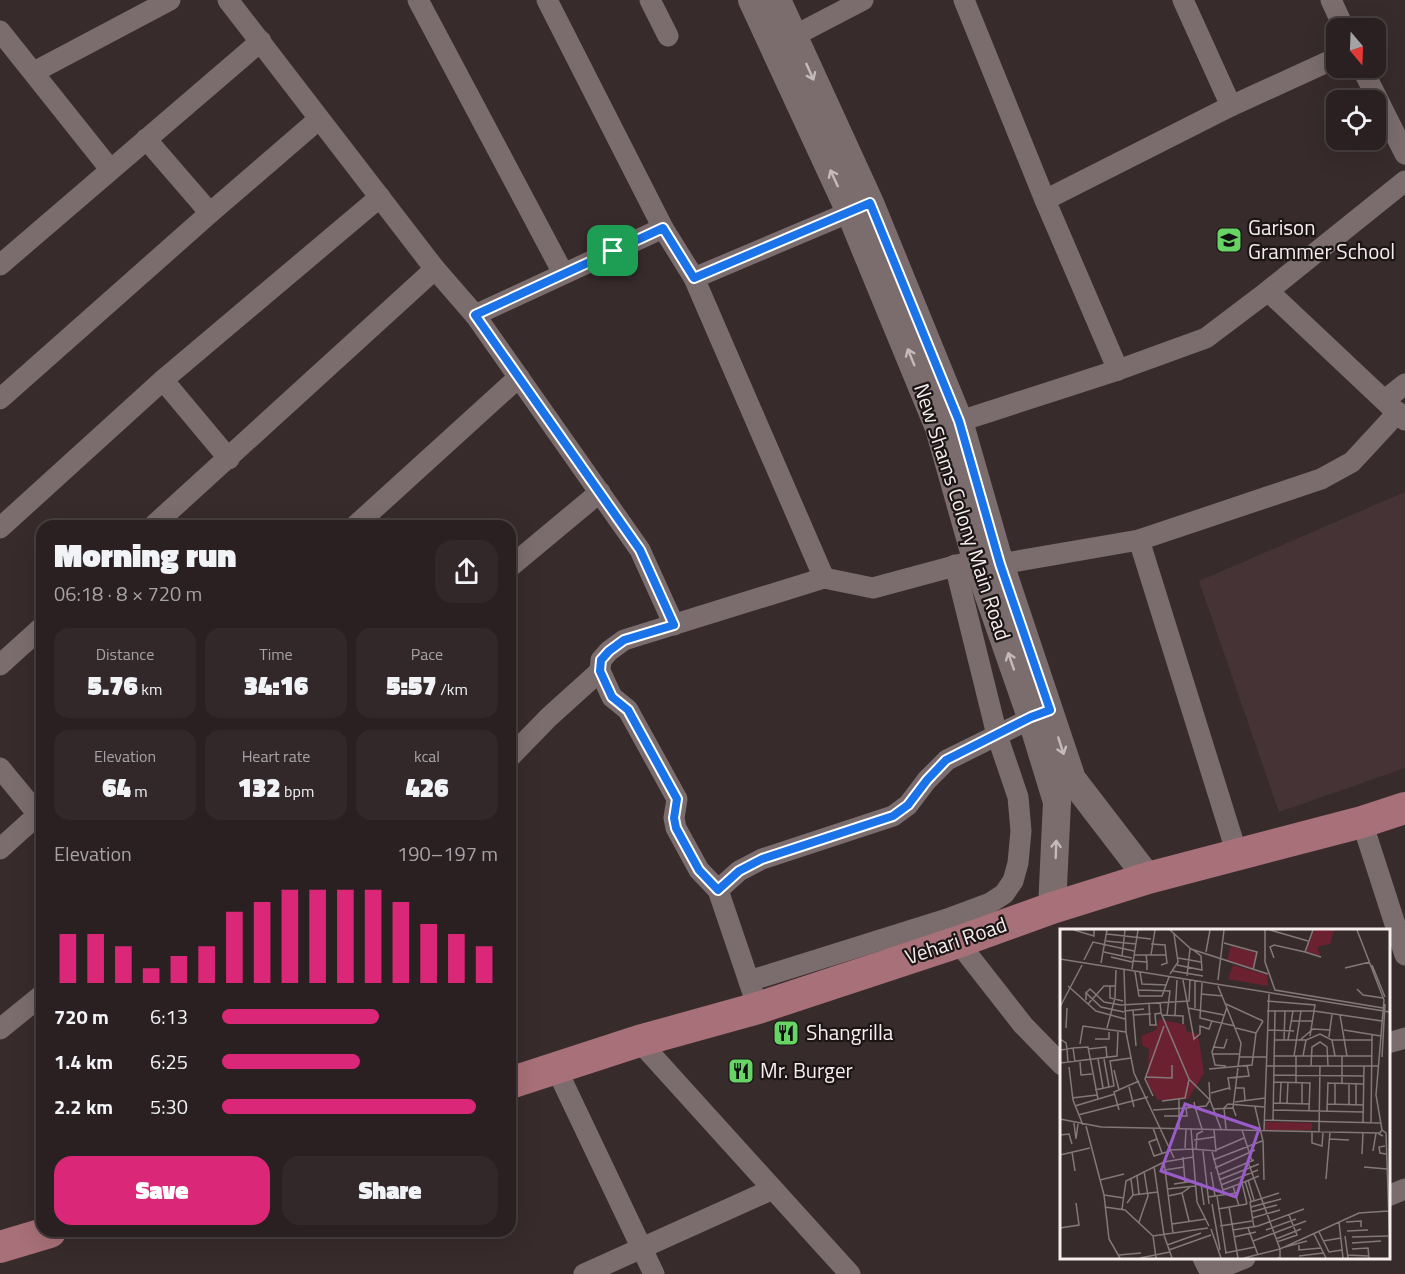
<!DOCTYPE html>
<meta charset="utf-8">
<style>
body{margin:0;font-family:"Titillium Web",sans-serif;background:#32282a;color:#f1f3f6;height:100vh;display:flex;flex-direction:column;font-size:22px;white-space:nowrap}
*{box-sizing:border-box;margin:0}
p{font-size:20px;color:#a5a3a5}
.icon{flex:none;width:33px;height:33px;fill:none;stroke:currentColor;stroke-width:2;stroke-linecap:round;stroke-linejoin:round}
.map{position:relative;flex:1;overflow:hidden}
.panel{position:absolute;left:36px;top:520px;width:480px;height:717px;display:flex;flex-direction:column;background:#2a2021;border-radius:18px;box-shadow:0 6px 24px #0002,0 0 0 2px #463e3f}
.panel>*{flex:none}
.needle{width:39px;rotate:161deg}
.tools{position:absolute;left:1326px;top:18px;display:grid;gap:12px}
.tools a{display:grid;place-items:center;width:60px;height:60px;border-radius:12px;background:#2a2021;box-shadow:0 6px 24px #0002,0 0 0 2px #463e3f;font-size:30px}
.pin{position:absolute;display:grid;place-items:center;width:51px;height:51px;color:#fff;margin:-26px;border-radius:12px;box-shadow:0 3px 9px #0006}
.round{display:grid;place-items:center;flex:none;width:63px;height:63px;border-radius:18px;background:#32282a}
.headline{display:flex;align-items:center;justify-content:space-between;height:102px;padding:0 18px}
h1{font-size:33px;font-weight:800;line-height:45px}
.stats{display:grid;grid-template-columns:repeat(3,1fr);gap:9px;height:102px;padding:6px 18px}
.stats div{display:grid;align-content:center;border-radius:15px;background:#32282a;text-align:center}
.stats b{font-size:26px;font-weight:800}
.stats small{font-size:16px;font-weight:400}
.stats p{font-size:16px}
.chart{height:168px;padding:12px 18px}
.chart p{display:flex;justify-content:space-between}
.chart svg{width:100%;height:108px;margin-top:6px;stroke:#db2777;stroke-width:6}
.button{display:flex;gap:12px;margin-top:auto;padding:12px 18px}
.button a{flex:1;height:69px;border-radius:18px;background:#db2777;color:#fff;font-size:24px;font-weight:800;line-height:69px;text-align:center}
.button a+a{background:#32282a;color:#f1f3f6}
ul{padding:0 18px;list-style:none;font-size:20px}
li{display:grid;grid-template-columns:96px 72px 1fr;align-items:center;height:45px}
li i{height:15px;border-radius:8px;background:#db2777}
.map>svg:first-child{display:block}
.built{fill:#463335}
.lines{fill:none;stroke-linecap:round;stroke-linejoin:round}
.street{stroke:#7b6c6e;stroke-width:21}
.secondary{stroke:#7b6c6e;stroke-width:28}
.primary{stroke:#a87078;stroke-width:32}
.oneway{stroke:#c5babb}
.route-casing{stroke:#fff;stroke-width:12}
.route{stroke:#1a73e8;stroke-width:8}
.labels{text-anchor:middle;stroke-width:4.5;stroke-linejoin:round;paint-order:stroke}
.poi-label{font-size:21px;fill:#f6eeee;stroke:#1b1516;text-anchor:start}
.street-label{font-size:21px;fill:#f6eeee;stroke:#1b1516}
.inset-road{fill:none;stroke:#84797a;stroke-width:1.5}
.view{fill:#9a5ccb;fill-opacity:0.15;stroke:#9a5ccb;stroke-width:3}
.inset-edge{fill:none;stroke:#f6eeee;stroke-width:3}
</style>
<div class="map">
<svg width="1405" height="1274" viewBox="0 0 1405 1274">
<rect width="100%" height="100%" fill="#382b2c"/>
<polygon class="built" points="1405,492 1405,768 1279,812 1199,581"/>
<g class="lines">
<g class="street">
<polyline points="228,0 435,269 475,315 640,550 674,625"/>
<polyline points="418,0 563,273"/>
<polyline points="547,0 663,228 694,278 824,578"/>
<polyline points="650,0 668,36"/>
<polyline points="964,0 1045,200 1118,370"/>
<polyline points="1183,0 1231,106"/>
<polyline points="1331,0 1344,28"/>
<polyline points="0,31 110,169"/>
<polyline points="794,36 863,0"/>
<polyline points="1362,68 1405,154"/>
<polyline points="34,72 170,0"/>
<polyline points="146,139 210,213"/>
<polyline points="1045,200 1231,106 1336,58"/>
<polyline points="0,265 261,41"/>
<polyline points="694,278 862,207"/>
<polyline points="1268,291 1405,420"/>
<polyline points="475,315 663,228"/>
<polyline points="163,380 229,459"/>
<polyline points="0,399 210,213 319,119"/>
<polyline points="1385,400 1405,384"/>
<polyline points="945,426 1118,370 1206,338 1268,291 1405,181"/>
<polyline points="153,526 435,269"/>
<polyline points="355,526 519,377"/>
<polyline points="0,528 163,380 380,197"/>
<polyline points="1139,540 1237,854"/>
<polyline points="1000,564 1139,540 1321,479 1352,462 1398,412"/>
<polyline points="510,567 600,492"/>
<polyline points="0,665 42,627"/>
<polyline points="510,757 549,717 600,671"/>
<polyline points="0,768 42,819"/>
<polyline points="1362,822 1405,955"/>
<polyline points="0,849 42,811"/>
<polyline points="718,890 739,871 762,859 893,816 908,805 927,780 947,760 1044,712"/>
<polyline points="958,942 1023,1025 1062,1065"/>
<polyline points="749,981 947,919 990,903 1004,894 1013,881 1018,863 1021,831 1018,797 997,735 955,565"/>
<polyline points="758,1008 718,890 699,870 676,828 674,818 677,799 628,710 612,697 600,671 601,660 609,651 624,640 824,578 873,588 988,557"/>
<polyline points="0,1029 42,995"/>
<polyline points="639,1041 850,1274"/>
<polyline points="1388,1043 1405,1038"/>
<polyline points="556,1068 654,1274"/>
<polyline points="1388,1196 1405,1189"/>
<polyline points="1203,1258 1210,1272 1245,1258"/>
<polyline points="584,1274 773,1189"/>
</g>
<g class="secondary">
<polyline points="752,0 850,212 939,428 976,559 1031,717 1057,802 1052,908"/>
<polyline points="777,0 870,203 959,421 1000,564 1072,779 1148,878"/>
</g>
<g class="primary">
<polyline points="510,1083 639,1041 758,1008 958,942 1052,908 1148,878 1362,822 1405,808"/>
<polyline points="0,1247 50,1232"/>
</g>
</g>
<defs><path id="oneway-shaft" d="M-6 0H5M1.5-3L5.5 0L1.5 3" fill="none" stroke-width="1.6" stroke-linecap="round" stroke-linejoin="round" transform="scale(1.5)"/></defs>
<g class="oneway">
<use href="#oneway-shaft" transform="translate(810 72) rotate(66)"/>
<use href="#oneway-shaft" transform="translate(834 178) rotate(-115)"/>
<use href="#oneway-shaft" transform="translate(911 357) rotate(-112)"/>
<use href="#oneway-shaft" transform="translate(1011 661) rotate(-109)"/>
<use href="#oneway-shaft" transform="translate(1061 746) rotate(72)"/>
<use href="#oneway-shaft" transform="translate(1056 849) rotate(-88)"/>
</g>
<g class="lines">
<g class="route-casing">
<polygon id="route" points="870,203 959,421 1000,564 1050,710 1031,717 946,760 927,780 908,805 893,816 762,859 739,871 718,890 699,870 676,828 674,818 677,799 628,710 612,697 600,671 601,660 609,651 624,640 674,625 640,550 475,315 663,228 694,278"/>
</g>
<use href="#route" class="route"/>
</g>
<defs>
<g id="school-square" transform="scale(1.35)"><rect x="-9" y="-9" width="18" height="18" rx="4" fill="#67d465" stroke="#1b1516"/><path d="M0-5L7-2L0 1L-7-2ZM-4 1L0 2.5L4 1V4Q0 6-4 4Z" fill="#111"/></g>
<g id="restaurant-square" transform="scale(1.35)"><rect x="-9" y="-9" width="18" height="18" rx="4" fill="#67d465" stroke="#1b1516"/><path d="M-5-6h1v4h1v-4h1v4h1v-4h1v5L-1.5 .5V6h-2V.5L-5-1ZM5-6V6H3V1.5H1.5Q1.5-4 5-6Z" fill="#111"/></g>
</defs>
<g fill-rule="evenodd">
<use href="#school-square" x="1229" y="240"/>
<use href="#restaurant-square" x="786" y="1033"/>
<use href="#restaurant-square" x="741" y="1071"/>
</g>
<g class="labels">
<g class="poi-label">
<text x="1248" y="235">Garison<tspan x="1248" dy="24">Grammer School</tspan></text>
<text x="806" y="1040">Shangrilla</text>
<text x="760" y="1078">Mr. Burger</text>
</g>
<g class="street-label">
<text transform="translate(962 512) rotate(72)" y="7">New Shams Colony Main Road</text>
<text transform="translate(956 941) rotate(-19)" y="7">Vehari Road</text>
</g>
</g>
<g transform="translate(1060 929)">
<rect width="330" height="330" fill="#382b2c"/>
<path d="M254,1H274L270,15L257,18L260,26L246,23ZM171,17L197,24L193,39L167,32ZM173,36L207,46L208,57L168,50ZM99,90L126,96V102L138,105L144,144L128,170L98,171L87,154L89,120L82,116V107L96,101ZM205,193L252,194V201H205Z" fill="#6c2131"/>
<path class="inset-road" d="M14,1L34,7V1M65,1L62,27L72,29M110,1L131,20L208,45M205,1V33L215,61L323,79M210,1L248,12M253,1L245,23L261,28M297,1L324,71L316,166L322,201M47,5L91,10M46,12L76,15M164,14L197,23L193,41M91,15L105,16L106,26M44,23L62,27M146,23L150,1M74,26H86L87,33M86,26H106L107,34L101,36M91,26L95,1M51,28L72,33M118,29L141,33M214,29L210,18L214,16L245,23M0,30L330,83M24,31L33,13L74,22M72,32L87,33V41M41,34L47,1M117,36L142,41L141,27L132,20M312,36L325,68M285,39L310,33M72,40L78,1M64,41L66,103L74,144L114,229M113,42L143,47M75,43L79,67H102L109,48M80,43L82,55L107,56M110,45L118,33L114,5M127,47L130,20M123,51L134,110L140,105V97L149,100L152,92L175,97M158,51L164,1M142,54L140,89L152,92M8,57L36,82L65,90M50,57V69L63,72M158,57L181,114L173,179L176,187M297,60L303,66L323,69M78,61L110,62L107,86M26,64L30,60L44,73L61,76L129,72L130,51M141,65L163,67M26,71V64L41,78L64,83M207,72L255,76L250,107M89,74L90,96H97M28,75L44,57H56M166,75L203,92M0,78L22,36M128,79L164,86M135,79V52M73,81L76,117M64,82L84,80M207,82H254L322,92M101,84L129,150L150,171L146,177L135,178L134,173M73,86L91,85M102,86L123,87V95M115,86L117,51M280,86L287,127M231,92H252M96,96L95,85L101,84L100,73M6,99L7,79M47,99L55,69L56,41M176,99L196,104M207,101L234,102M284,101L321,107M269,108L272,85M0,110L6,114L7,120L13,119L15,133M35,110H49V103M215,111H246M224,111L225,82M228,111L233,82M240,111L253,100L270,101M272,111H312M20,115L23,97L66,103M153,118L164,119L167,110M13,119L28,118L38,170M28,120L46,118L47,129M1,121L7,120L8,134M152,125H179M214,127H311M234,127L241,82M243,127L246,111L260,105L272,111L275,127M179,128H206M322,128L325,75M38,130L43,159M44,130L49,158M20,133L21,146L32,145M0,134L57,127L58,103M166,137L155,136L152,123L167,78M206,137H319M251,137L252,118L260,113L267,118L268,137M9,138L13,171L23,196M149,140L192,136L196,104L203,92M54,141L59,161M214,146L303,147M86,148L112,149V136M149,153L150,171L161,200M214,153L250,154M236,154V127M268,154L303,155M282,154V127M296,154V176M69,158L74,178M176,159H184L185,171M35,161L54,157L50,132L71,129M170,161L168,149L189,147L187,136M151,164L169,159M93,167L85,150L104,97M12,169L37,166M102,172L125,169L129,151M175,173L205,169M213,174L249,175M220,174L221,153M227,174L228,153M242,175V154M267,175L303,176M275,175V154M289,176V154M15,177L55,165M195,178L203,212L204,251M153,180L173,179M59,181L54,163L79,152M93,181L126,179M213,181L303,183M249,182L250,153M267,182L268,153M18,186L88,168M104,187H127L126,179L135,178L142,200M0,190L41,198L319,204M204,191L321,194M213,192L215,82M14,194L16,210L18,195M303,194L304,137M311,194L312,106M26,197L44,266L49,310L60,329M93,199L102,224M119,199V169M131,200L137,273L149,297M166,200L164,179L168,175L205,178M182,201L192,232M204,202L209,65M252,203V214L262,217L263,203M259,203L260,137M0,206L9,205L12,215M323,207L319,205L322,201L326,204L330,321M97,210L89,213L94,227L110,222M269,210L289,211M134,211L154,208M325,217L319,218L320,224L326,225M125,219L126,200M133,220L156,222L154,201M109,221L133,220M136,221L137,205L143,202M156,221L184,209M143,222L149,275M313,222L316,204M12,223L15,242M152,223L164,265M302,225L303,203M0,226L30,219M123,228L125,253M153,231L202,212M104,233L113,304M188,233L220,320V329H217M94,237L104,306L112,329M304,238L327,240M155,239L195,221M105,241L124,238M151,243L155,267M158,246L194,231M77,247L79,265M266,250L270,203M40,251L64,245M159,251L199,235M188,251L194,271M185,252L191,272M141,254L144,276M114,255L134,252M161,256L198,241M173,257L179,277M107,260L135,257M163,261L182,254M122,264L129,292M44,266L64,269M73,266L98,263M108,267L122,264L130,258M157,267L166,324M148,268L176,264M67,274L73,266L71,250M152,275L160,321M187,275L182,254L199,247M45,278L65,281L93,307L148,299M169,278L178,329M191,278L221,270M62,280L66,252L104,233L133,228M158,280L187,275M191,283L217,276M192,289L220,281M79,293L88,267L84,242M279,293L283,329M286,293L301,292V298M112,295L146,290M160,297L192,292M0,299L19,296L16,274M188,299L198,326M194,299L190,273L219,264M151,300L161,329M173,301L198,297L244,280M206,301L236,290M287,302L308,301M259,303L269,323L282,321M254,305L266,329M93,307L96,329M285,307L288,329M174,308L196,303M292,308L328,307M216,310L241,300M193,312L246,292M263,312L281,309M217,313L237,306L229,286M292,314L321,312M107,316L141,304M239,316V321L261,319M225,318L247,312M292,320L308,319L309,329M109,321L151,306M165,324L195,318M59,326L81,324M287,326L309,327M239,327L263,324M80,329L110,323M184,329L220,320L299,284L328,282"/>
<path class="view" d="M125,175L199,200L176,268L101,242Z"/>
<rect width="330" height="330" class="inset-edge"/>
</g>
</svg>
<div class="tools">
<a><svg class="needle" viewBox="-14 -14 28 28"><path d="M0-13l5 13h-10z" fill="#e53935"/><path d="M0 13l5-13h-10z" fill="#a5a3a5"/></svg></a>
<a><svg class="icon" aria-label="locate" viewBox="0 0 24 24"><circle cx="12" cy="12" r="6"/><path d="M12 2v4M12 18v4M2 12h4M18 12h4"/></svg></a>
</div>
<div class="pin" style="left:613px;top:251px;background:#1e9e55"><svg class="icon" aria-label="arrive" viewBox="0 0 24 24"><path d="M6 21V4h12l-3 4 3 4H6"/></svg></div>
<section class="panel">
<div class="headline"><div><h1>Morning run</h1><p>06:18 · 8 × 720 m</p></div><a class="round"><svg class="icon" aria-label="share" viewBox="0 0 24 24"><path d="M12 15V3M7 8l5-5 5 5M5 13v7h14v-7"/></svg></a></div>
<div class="stats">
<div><p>Distance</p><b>5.76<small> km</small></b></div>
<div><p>Time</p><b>34:16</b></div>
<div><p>Pace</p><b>5:57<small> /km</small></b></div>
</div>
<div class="stats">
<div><p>Elevation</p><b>64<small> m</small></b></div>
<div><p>Heart rate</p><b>132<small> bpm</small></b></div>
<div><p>kcal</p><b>426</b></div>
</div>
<div class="chart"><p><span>Elevation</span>190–197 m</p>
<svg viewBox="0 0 160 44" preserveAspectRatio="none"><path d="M5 44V24M15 44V24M25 44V29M35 44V38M45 44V33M55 44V29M65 44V15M75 44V11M85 44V6M95 44V6M105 44V6M115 44V6M125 44V11M135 44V20M145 44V24M155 44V29"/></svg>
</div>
<ul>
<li><b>720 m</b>6:13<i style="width:57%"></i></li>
<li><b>1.4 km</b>6:25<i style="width:50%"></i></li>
<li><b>2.2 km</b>5:30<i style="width:92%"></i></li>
</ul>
<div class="button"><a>Save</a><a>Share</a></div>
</section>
</div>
